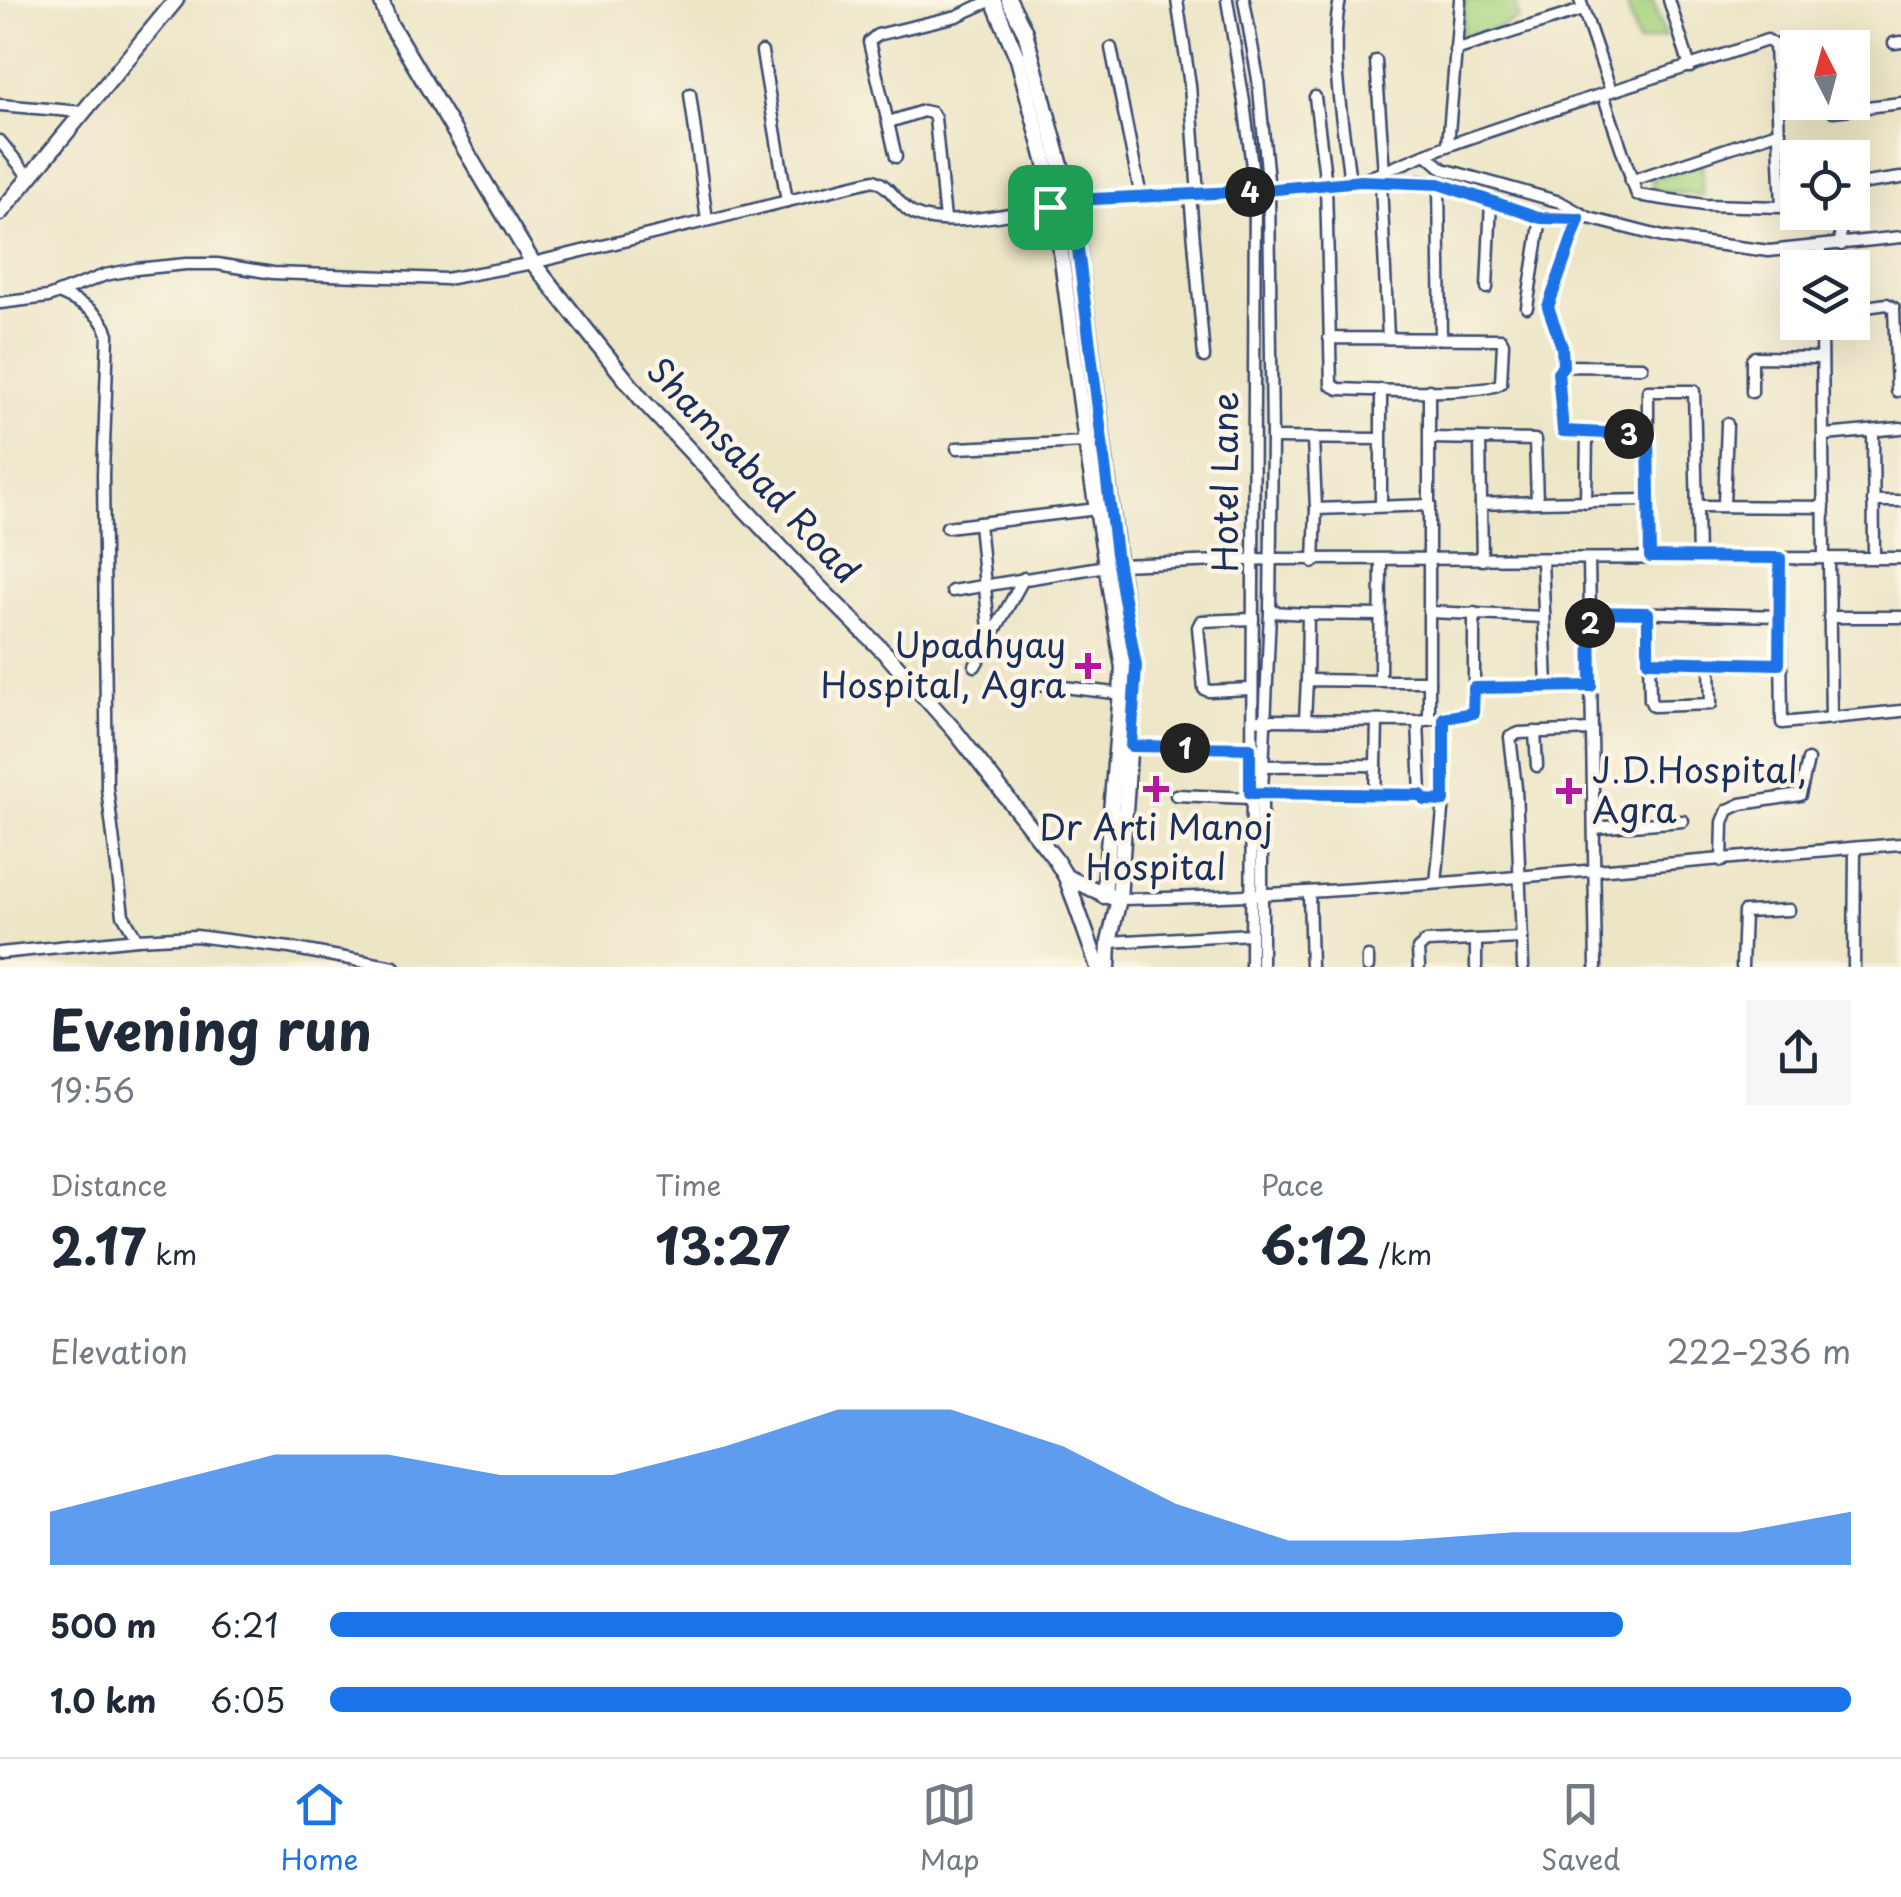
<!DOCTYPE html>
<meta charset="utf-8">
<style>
body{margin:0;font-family:"Playpen Sans",sans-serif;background:#f6f6f7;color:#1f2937;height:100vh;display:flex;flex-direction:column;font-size:38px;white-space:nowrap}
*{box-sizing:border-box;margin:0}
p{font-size:32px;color:#747a83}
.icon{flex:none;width:55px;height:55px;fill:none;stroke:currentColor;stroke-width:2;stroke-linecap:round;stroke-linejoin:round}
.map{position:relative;height:967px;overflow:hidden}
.panel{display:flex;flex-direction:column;background:#fff;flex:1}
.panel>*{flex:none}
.needle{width:65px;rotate:354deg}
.tools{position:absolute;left:1780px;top:30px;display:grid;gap:20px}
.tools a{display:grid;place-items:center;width:90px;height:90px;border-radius:0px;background:#fff;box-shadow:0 10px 40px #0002;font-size:50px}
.pin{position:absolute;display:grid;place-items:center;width:85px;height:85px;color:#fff;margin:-42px;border-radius:20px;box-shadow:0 5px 15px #0006}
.km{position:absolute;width:50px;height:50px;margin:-25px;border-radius:50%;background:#222;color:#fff;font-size:28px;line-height:50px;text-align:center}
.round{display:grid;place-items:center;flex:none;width:105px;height:105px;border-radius:0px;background:#f6f6f7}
.overview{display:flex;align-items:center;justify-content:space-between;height:170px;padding:0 50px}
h1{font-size:55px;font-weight:700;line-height:75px}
.metrics{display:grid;grid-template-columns:repeat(3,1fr);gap:15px;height:170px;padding:10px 50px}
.metrics div{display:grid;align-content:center}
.metrics b{font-size:50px;font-weight:700}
.metrics small{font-size:28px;font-weight:400}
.metrics p{font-size:28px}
.chart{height:280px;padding:20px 50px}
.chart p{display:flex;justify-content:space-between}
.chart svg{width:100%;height:180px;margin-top:10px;fill:#1a73e8;opacity:.7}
ul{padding:0 50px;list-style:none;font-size:32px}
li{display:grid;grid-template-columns:160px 120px 1fr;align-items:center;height:75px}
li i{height:25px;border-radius:12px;background:#1a73e8}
.tab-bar{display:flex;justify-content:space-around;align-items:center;height:140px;border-top:2px solid #e0e1e3;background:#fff;font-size:28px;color:#747a83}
.tab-bar a{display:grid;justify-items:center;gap:5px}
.tab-bar .on{color:#1a73e8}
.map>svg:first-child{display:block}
.green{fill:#a8d481;stroke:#628270;stroke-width:2.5}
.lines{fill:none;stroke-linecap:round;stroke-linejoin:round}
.stream{stroke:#6fb7e6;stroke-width:2.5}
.street-casing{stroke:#3a4a6e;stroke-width:15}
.secondary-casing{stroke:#3a4a6e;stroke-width:19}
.street{stroke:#fff;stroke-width:10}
.secondary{stroke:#fff;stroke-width:14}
.route-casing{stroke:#fff;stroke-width:20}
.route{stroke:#1a73e8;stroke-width:12}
.poi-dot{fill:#b5179e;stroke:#fcf5e5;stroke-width:4}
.labels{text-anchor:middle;stroke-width:9;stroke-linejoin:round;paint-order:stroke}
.street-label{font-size:35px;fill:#1b2f5e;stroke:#fcf5e5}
.poi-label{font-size:35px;fill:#1b2f5e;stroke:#fcf5e5;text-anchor:end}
</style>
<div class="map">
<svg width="1901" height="967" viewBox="0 0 1901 967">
<rect width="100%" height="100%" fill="#fcf5e5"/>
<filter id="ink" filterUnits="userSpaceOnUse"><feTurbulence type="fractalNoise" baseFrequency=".01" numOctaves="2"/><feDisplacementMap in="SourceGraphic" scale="20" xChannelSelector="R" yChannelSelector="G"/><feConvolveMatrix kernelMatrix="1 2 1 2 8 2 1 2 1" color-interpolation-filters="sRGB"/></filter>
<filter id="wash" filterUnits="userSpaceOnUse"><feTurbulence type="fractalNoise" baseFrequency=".0048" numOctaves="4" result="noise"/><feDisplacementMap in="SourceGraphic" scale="40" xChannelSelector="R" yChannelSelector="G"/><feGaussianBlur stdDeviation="2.25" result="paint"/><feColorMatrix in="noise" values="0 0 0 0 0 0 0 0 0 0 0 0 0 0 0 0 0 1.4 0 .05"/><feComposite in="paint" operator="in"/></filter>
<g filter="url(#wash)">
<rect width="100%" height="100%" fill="#ece5c6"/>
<g class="green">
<polygon points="1465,0 1515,0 1518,19 1469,40 1461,36"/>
<polygon points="1653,0 1665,36 1638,43 1626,1"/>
<polygon points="1702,163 1703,195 1653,190 1652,179"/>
</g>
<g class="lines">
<g class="stream">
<polyline points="1234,11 1250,99 1258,171"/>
<polyline points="1259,556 1260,207"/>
<polyline points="1258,666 1259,564"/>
</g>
</g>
</g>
<g filter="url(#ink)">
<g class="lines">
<g class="street-casing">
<g id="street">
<polyline points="1177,0 1190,85 1198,195"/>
<polyline points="1227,0 1244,102 1255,191 1251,967"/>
<polyline points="1244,0 1258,79 1269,190 1272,438 1270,612 1262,793 1262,967"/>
<path d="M1340,0C1328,54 1344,127 1350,183"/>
<polyline points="1580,0 1611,91"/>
<polyline points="1669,0 1690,67"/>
<polyline points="1894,43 1901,42"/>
<polyline points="1111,48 1141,197"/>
<polyline points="1455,50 1582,10"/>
<polyline points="762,52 787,201"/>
<polyline points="1376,61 1384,172"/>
<polyline points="1776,76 1798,75"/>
<polyline points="690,94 707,220"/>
<path d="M1315,97L1326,185L1331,385L1339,389C1366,390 1488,396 1501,383L1503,343L1501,339L1329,338"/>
<polyline points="1832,102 1833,111 1901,103"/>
<polyline points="0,105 83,112"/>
<polyline points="889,122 923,111 932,113 935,118 945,220"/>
<polyline points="0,141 29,177"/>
<polyline points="1448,145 1460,0"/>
<polyline points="1426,154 1443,169 1560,202 1589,218 1667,238 1769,251 1901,237"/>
<polyline points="896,157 869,42 877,35 957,16 992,0"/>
<path d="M1361,181C1390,170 1418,156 1447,146C1553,108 1661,77 1767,40L1775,45L1782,207L1704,205L1637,195L1603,94"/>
<polyline points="1630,181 1780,131"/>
<polyline points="1381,183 1388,338"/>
<polyline points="1439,184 1441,338"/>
<polyline points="1852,185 1901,178"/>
<polyline points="1190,195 1204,357"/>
<path d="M1075,200C1133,195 1192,195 1251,191C1310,187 1383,175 1441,184C1493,193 1534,226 1589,218"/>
<polyline points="1838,212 1841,245"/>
<polyline points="1821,248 1821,268"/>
<polyline points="1487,288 1491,201"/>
<path d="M61,294C80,303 101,312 108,334L103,475L107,788L123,915L137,939"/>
<path d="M0,303L48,297L105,275L136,269L186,264H217L273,273L446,279L533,263L874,180C890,186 896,201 909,211C940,232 1014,212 1050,207"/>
<polyline points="1527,307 1541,218"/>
<polyline points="1852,309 1887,304 1894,308 1897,391"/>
<polyline points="1822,322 1824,558"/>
<polyline points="1563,367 1561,347 1548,307 1579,219"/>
<polyline points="1642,367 1561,366 1558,372 1564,432 1648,435 1650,557"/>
<polyline points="1752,392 1752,360 1755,357 1822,358"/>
<polyline points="1873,431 1874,558"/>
<polyline points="1648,435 1648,391 1694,391 1698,556"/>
<polyline points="1825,435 1901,428"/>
<polyline points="1272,438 1379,439"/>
<polyline points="1430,438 1535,440 1537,502 1481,504 1482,560"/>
<polyline points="1313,439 1316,509"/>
<polyline points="1480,439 1481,504"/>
<polyline points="957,448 1086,442"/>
<polyline points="1873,501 1901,501"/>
<polyline points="1537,502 1648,500"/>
<polyline points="1586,502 1587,433"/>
<polyline points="1381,505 1381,390"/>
<polyline points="1724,505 1727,424"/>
<polyline points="1697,506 1824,507"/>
<polyline points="979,523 990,640"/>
<polyline points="947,527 1097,509"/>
<polyline points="1829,558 1831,719"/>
<polyline points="1589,559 1596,967"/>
<polyline points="1780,559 1782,723 1901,711"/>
<polyline points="1381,561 1380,681 1429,681"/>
<polyline points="1314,562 1316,509 1430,505"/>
<polyline points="1119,565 1270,559 1901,558"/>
<polyline points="952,591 1106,566"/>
<polyline points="1590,611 1779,616"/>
<polyline points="1270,612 1308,614"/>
<polyline points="1430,612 1544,617"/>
<polyline points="1474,613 1474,688 1547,686 1542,560"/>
<polyline points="1648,613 1650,700 1653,706 1711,704 1710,662"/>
<polyline points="1829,617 1901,617"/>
<polyline points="1648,661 1779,664"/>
<polyline points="975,666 1024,578"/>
<polyline points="1307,680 1308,614 1381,615"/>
<polyline points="1038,684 1123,694"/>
<polyline points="1547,686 1591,686"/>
<polyline points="1250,689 1209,691 1204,689 1198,627 1201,621 1253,619"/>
<polyline points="1429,719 1429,390"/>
<polyline points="1260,720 1418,721 1470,714 1474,711 1474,688"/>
<polyline points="1305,720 1307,680 1380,681"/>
<polyline points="1418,721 1421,795"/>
<polyline points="1535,732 1537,766"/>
<polyline points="1131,746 1250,748"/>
<polyline points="1256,766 1376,765 1377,721"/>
<polyline points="1258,793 1421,795 1424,800 1444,801"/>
<polyline points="1375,794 1376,765"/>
<polyline points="1176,795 1250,798"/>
<polyline points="1594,828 1683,821"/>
<polyline points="1722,861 1723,822 1728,810 1741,804 1800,795 1808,760"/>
<polyline points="1436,883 1444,801 1444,718"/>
<polyline points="1309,893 1311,967"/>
<path d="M1119,899C1381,895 1640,864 1901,844"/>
<polyline points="1109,942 1251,934"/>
<polyline points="0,953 137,939 196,936 290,948 394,967"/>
<polyline points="1368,957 1368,967"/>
<polyline points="1419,967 1418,949 1426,942 1522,938"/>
<polyline points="1476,967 1476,940"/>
<polyline points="1523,967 1516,788 1510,737 1519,733 1592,730"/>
<polyline points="1742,967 1744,912 1789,910"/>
<polyline points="1854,967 1855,848"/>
</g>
</g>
<g class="secondary-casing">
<g id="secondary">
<polyline points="381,0 390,24 533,263 643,401 802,570 887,655 955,731 1055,859 1066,877 1098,967"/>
<polyline points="993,0 1018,59 1054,194"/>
<polyline points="1009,0 1025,32 1068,192"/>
<polyline points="1073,209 1117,554 1135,665 1119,899 1109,942 1108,967"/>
<polyline points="0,213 176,0"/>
<polyline points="1056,214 1086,442 1123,668 1104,896"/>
<polyline points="1066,877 1111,897"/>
</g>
</g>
<use href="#street" class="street"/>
<use href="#secondary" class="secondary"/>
</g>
</g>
<g class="lines" filter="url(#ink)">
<g class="route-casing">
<polygon id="route" points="1361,181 1439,184 1541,218 1579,219 1548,307 1562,347 1563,366 1558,372 1563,431 1648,435 1650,557 1780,558 1779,664 1648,661 1648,613 1590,612 1591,686 1474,688 1473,713 1444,718 1444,801 1424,800 1421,795 1250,793 1250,748 1131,746 1136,666 1116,554 1073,209 1066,215 1056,214 1050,207 1051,197 1063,191 1074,200 1255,191"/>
</g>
<use href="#route" class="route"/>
</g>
<g class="poi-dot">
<path d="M1083 651h10v10h10v10h-10v10h-10v-10h-10v-10h10z"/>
<path d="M1151 774h10v10h10v10h-10v10h-10v-10h-10v-10h10z"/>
<path d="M1564 776h10v10h10v10h-10v10h-10v-10h-10v-10h10z"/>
</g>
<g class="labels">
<g class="street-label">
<text transform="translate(753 471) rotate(47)" y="12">Shamsabad Road</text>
<text transform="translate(1226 482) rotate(-90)" y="12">Hotel Lane</text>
</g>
<g class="poi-label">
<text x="1066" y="658">Upadhyay<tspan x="1066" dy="40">Hospital, Agra</tspan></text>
<text x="1592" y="783" text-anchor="start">J.D.Hospital,<tspan x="1592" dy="40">Agra</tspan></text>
<text x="1156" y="840" text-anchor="middle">Dr Arti Manoj<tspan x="1156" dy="40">Hospital</tspan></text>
</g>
</g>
</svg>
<div class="tools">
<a><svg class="needle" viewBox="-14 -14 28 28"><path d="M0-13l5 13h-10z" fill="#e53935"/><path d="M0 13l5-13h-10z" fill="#747a83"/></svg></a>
<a><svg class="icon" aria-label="locate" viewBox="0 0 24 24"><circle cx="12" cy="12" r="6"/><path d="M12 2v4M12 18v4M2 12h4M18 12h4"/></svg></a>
<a><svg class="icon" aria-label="layers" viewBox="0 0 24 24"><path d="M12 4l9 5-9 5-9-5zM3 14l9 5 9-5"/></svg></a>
</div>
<div class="pin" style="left:1050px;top:207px;background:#1e9e55"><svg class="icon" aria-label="arrive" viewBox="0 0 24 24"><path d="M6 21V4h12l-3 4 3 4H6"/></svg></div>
<b class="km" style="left:1185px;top:748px">1</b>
<b class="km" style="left:1590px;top:623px">2</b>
<b class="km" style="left:1629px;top:434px">3</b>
<b class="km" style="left:1250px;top:192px">4</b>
</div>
<section class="panel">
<div class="overview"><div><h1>Evening run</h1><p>19:56</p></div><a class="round"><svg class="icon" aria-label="share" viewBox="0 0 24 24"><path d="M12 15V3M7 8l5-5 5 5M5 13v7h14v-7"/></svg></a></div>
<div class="metrics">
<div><p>Distance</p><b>2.17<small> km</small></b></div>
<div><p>Time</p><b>13:27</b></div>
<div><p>Pace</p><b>6:12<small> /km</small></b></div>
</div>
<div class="chart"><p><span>Elevation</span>222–236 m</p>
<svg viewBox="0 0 160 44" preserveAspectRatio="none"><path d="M0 44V31L10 24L20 17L30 17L40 22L50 22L60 15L70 6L80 6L90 15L100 29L110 38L120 38L130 36L140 36L150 36L160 31V44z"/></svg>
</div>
<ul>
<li><b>500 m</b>6:21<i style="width:85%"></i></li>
<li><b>1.0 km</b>6:05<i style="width:100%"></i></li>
</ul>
</section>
<nav class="tab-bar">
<a class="on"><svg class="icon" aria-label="home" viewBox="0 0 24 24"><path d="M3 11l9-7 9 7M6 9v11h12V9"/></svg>Home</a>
<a><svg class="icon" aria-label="map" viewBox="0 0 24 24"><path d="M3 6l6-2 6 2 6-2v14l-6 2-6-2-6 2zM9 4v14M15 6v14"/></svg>Map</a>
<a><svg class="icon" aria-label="saved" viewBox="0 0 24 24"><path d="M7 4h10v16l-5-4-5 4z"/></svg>Saved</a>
</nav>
